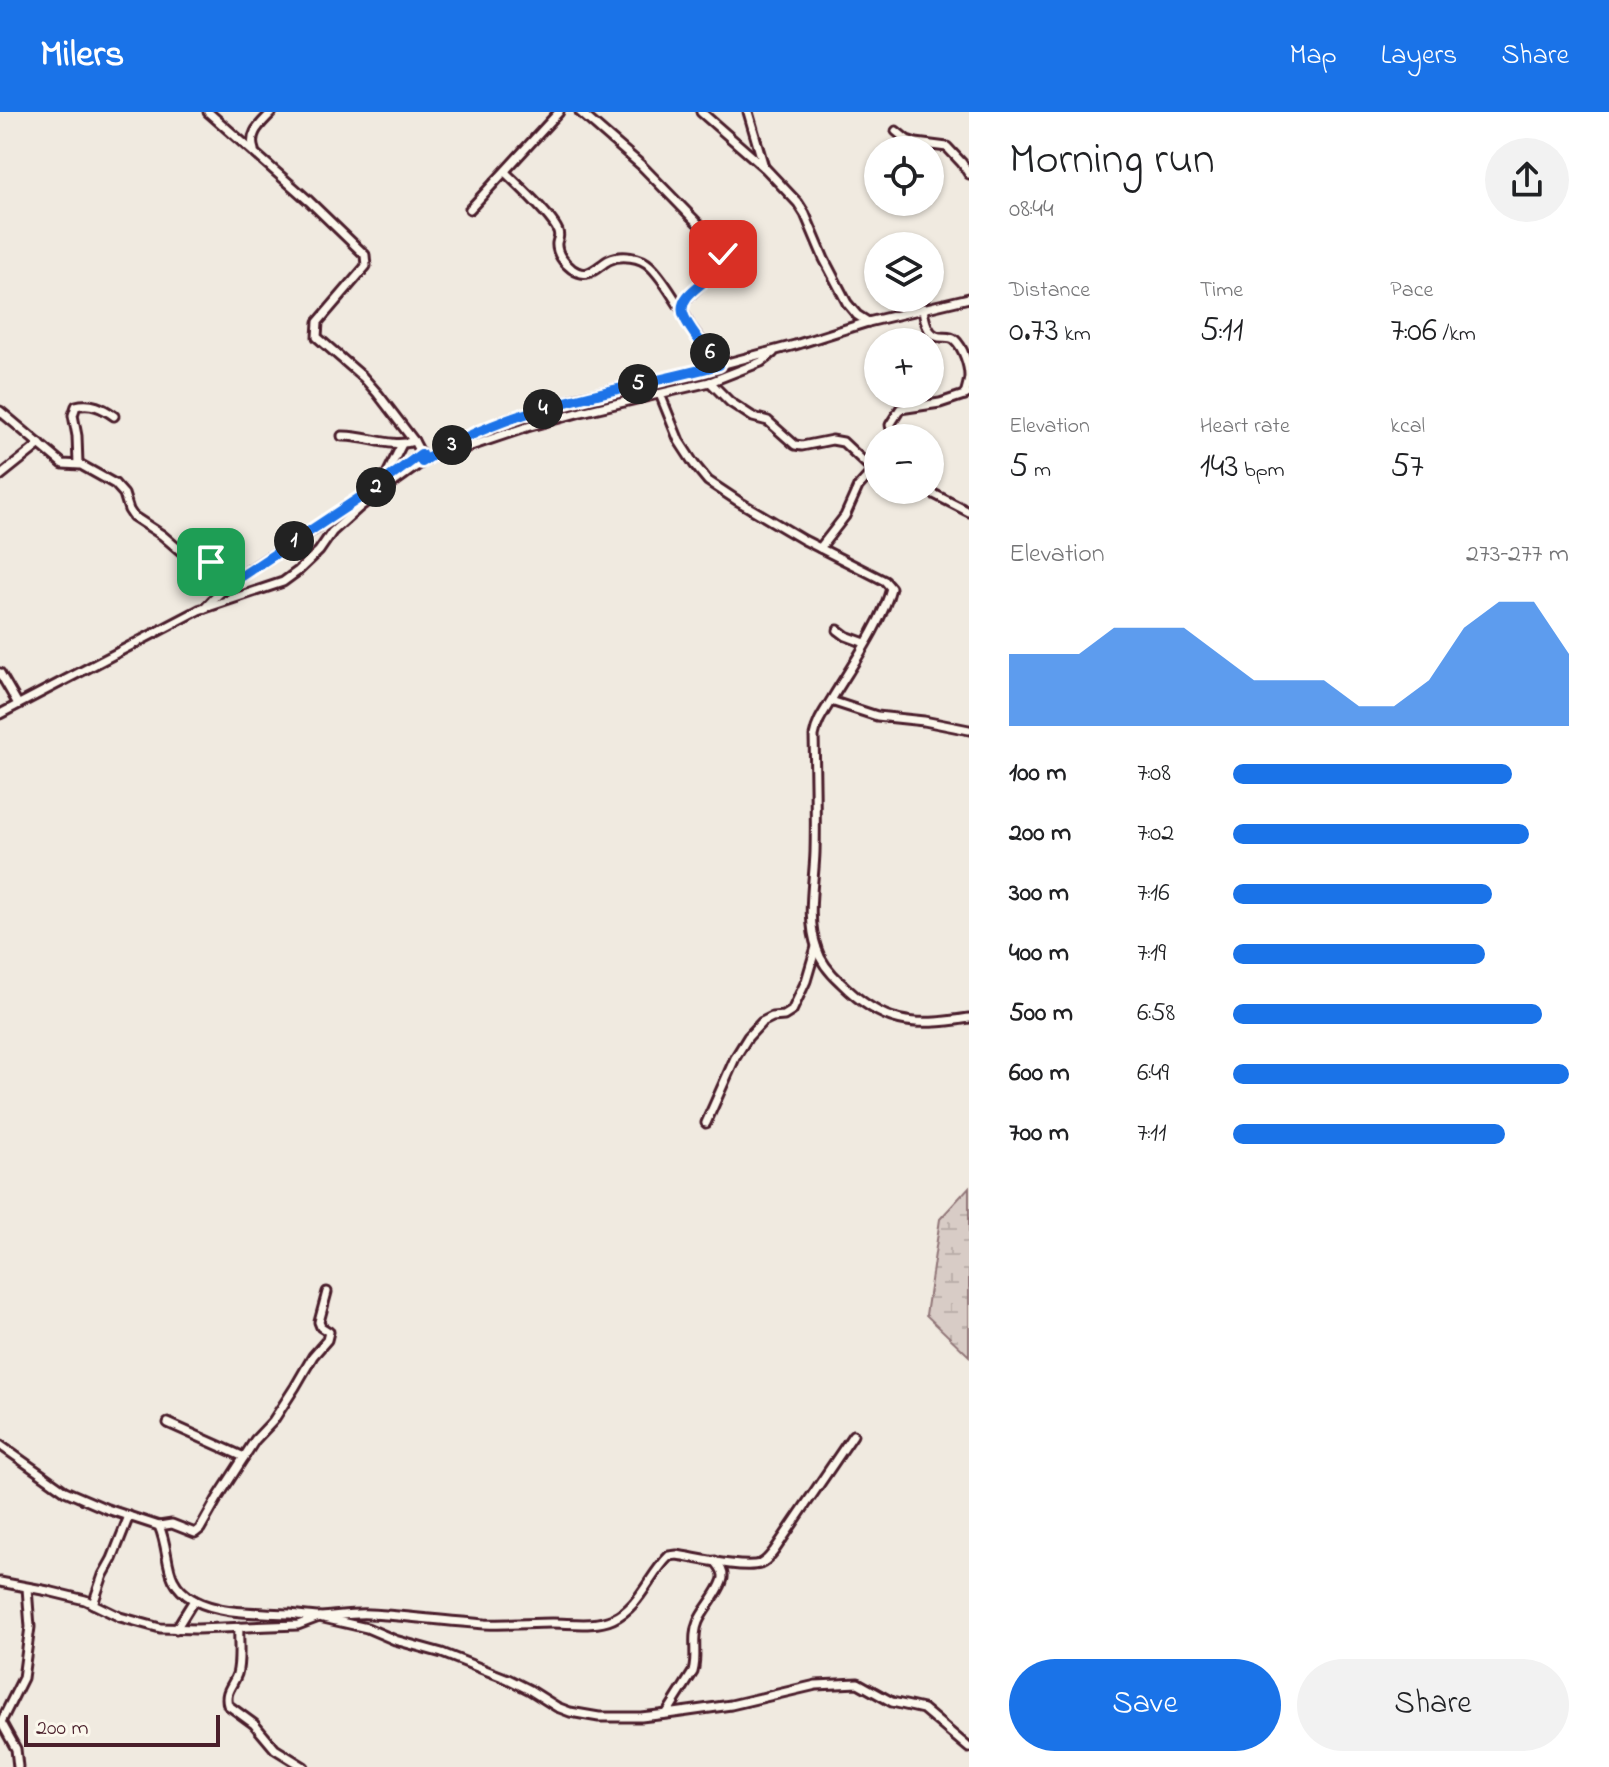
<!DOCTYPE html>
<meta charset="utf-8">
<style>
body{margin:0;font-family:"Indie Flower",sans-serif;background:#f2f2f2;color:#202124;height:100vh;display:flex;flex-direction:column;font-size:30px;white-space:nowrap}
*{box-sizing:border-box;margin:0}
p{font-size:26px;color:#757577}
.icon{flex:none;width:44px;height:44px;fill:none;stroke:currentColor;stroke-width:2;stroke-linecap:round;stroke-linejoin:round}
.map{position:relative;flex:1;overflow:hidden}
.details{display:flex;flex-direction:column;background:#fff;width:640px}
.details>*{flex:none}
.fabs{position:absolute;left:864px;top:24px;display:grid;gap:16px}
.fabs a{display:grid;place-items:center;width:80px;height:80px;border-radius:50%;background:#fff;box-shadow:0 2px 6px #0004;font-size:40px}
.scale{position:absolute;left:24px;bottom:20px;width:196px;box-sizing:border-box;padding-left:8px;border:4px solid #4a1f2b;border-top:0;font-size:22px;line-height:28px;white-space:nowrap;color:#4a1f2b;-webkit-text-stroke:6px #fbf7ec;paint-order:stroke}
.pin{position:absolute;display:grid;place-items:center;width:68px;height:68px;color:#fff;margin:-34px;border-radius:16px;box-shadow:0 4px 12px #0006}
.km{position:absolute;width:40px;height:40px;margin:-20px;border-radius:50%;background:#222;color:#fff;font-size:22px;line-height:40px;text-align:center}
.round{display:grid;place-items:center;flex:none;width:84px;height:84px;border-radius:42px;background:#f2f2f2}
.summary{display:flex;align-items:center;justify-content:space-between;height:136px;padding:0 40px}
h1{font-size:44px;font-weight:600;line-height:60px}
.stats{display:grid;grid-template-columns:repeat(3,1fr);gap:12px;height:136px;padding:8px 40px}
.stats div{display:grid;align-content:center}
.stats b{font-size:34px;font-weight:600}
.stats small{font-size:22px;font-weight:400}
.stats p{font-size:22px}
.chart{height:224px;padding:16px 40px}
.chart p{display:flex;justify-content:space-between}
.chart svg{width:100%;height:144px;margin-top:8px;fill:#1a73e8;opacity:.7}
.cta{display:flex;gap:16px;margin-top:auto;padding:16px 40px}
.cta a{flex:1;height:92px;border-radius:48px;background:#1a73e8;color:#fff;font-size:32px;font-weight:600;line-height:92px;text-align:center}
.cta a+a{background:#f2f2f2;color:#202124}
ul{padding:0 40px;list-style:none;font-size:26px}
li{display:grid;grid-template-columns:128px 96px 1fr;align-items:center;height:60px}
li i{height:20px;border-radius:10px;background:#1a73e8}
header{display:flex;align-items:center;gap:48px;box-sizing:border-box;height:112px;padding:0 40px;background:#1a73e8;color:#fff}
header strong{font-size:38px}
nav{display:flex;gap:44px;margin-inline-start:auto;font-size:28px}
main{display:flex;flex:1;min-height:0}
.map>svg:first-child{display:block}
.wetland{fill:url(#wetland-marsh);stroke:#917678;stroke-width:2}
.lines{fill:none;stroke-linecap:round;stroke-linejoin:round}
.minor-casing{stroke:#4a1f2b;stroke-width:13}
.minor{stroke:#fbf7ec;stroke-width:7}
.route-casing{stroke:#fff;stroke-width:16}
.route{stroke:#1a73e8;stroke-width:10}
</style>
<header>
<strong>Milers</strong>
<nav><a>Map</a><a>Layers</a><a>Share</a></nav>
</header>
<main>
<div class="map">
<svg width="969" height="1655" viewBox="0 0 969 1655">
<defs>
<pattern id="wetland-marsh" width="20" height="14" patternUnits="userSpaceOnUse" patternTransform="scale(2)"><rect width="20" height="14" fill="#d8ccc6"/><path d="M1 5h8M5 5V1M11 12h8M15 12V8" fill="none" stroke="#bbafaa"/></pattern>
</defs>
<rect width="100%" height="100%" fill="#f0eae0"/>
<filter id="ink" filterUnits="userSpaceOnUse"><feTurbulence type="fractalNoise" baseFrequency=".0125" numOctaves="2"/><feDisplacementMap in="SourceGraphic" scale="16" xChannelSelector="R" yChannelSelector="G"/><feConvolveMatrix kernelMatrix="1 2 1 2 8 2 1 2 1" color-interpolation-filters="sRGB"/></filter>
<g filter="url(#ink)">
<polygon class="wetland" points="969,1075 969,1244 926,1203 940,1107"/>
<g class="lines">
<g class="minor-casing">
<g id="minor">
<polyline points="208,0 309,89 365,143 366,154 318,210 317,225 363,265 378,282 414,329 421,342 422,350"/>
<polyline points="580,0 641,53 719,133 723,147 721,153 689,184 683,191 682,198 690,214 719,253"/>
<polyline points="701,0 765,56 798,91 805,102 824,147 847,191 857,203 868,210"/>
<polyline points="748,0 764,55"/>
<polyline points="896,19 907,28 916,31 947,35 962,51 969,62"/>
<path d="M254,38C248,21 261,12 272,0"/>
<path d="M505,60C518,73 552,104 558,119C560,126 558,125 557,131C556,141 564,151 572,157C589,169 597,154 609,148C621,142 641,145 650,154C663,166 672,184 682,198"/>
<polyline points="470,97 559,0"/>
<path d="M923,196C924,205 926,220 936,224C942,227 949,223 955,228C963,235 969,254 969,264C969,270 966,277 965,283"/>
<polyline points="710,270 730,290 753,305 768,309 795,333 802,334 832,328 843,330 878,363"/>
<path d="M660,282L679,329L694,352L708,369L738,389L804,428L885,469L891,476C883,509 851,555 833,585C825,599 817,608 814,624C815,663 816,701 815,740C814,772 806,805 817,837C821,851 830,861 841,871C883,913 913,915 969,906"/>
<polyline points="0,299 63,352 81,353 115,372 124,382 129,398 133,404 162,423 183,441 205,448 232,461 242,464"/>
<path d="M342,324C366,323 392,337 414,329"/>
<polyline points="894,326 890,313 900,297 940,291 967,282"/>
<polyline points="438,342 453,340 527,315 581,300 710,270 761,250 773,241"/>
<path d="M78,352L77,324L73,303L76,294C91,290 103,296 114,304"/>
<polyline points="0,364 40,332"/>
<polyline points="383,370 402,332"/>
<polyline points="926,378 969,400"/>
<polyline points="820,436 845,404 858,375 878,353"/>
<path d="M205,496C231,466 276,441 310,420C348,395 385,370 421,342"/>
<polyline points="838,518 846,524 865,531"/>
<polyline points="0,561 18,592"/>
<polyline points="831,589 877,604 924,609 969,618"/>
<polyline points="0,602 199,498 283,470 298,459 319,439 332,420 361,394 428,346 478,321 509,308 578,286 701,258 795,233 868,210 969,186"/>
<polyline points="706,1011 735,946 748,925 762,910 772,905 784,904 792,899 806,869 816,835"/>
<polyline points="168,1311 244,1345"/>
<path d="M0,1333L65,1379L107,1397L159,1414C172,1443 161,1470 194,1488C222,1503 259,1500 290,1502C300,1503 311,1505 321,1505C337,1504 353,1501 369,1502C408,1504 446,1509 485,1512C507,1513 530,1511 552,1511C571,1511 595,1515 613,1507C640,1495 649,1463 669,1444L677,1443C697,1446 742,1457 760,1452C766,1450 770,1444 774,1439L853,1323"/>
<polyline points="159,1414 172,1412 195,1421 200,1417 217,1387 255,1328 273,1309 295,1275 313,1244 327,1228 329,1220 321,1215 319,1210 327,1180"/>
<polyline points="0,1470 48,1479 85,1488 120,1505 160,1516 197,1517 298,1513 319,1505 367,1516 395,1528 442,1541 508,1567 530,1578 557,1595 570,1600 599,1605 641,1605 667,1602 731,1593 816,1573 858,1571 892,1590 923,1597 969,1636"/>
<polyline points="93,1492 103,1463 112,1447 129,1404"/>
<path d="M239,1515C238,1530 241,1548 237,1562C233,1574 224,1579 228,1593L254,1612L275,1637L304,1655"/>
<polyline points="176,1517 194,1488"/>
<path d="M667,1601L693,1560C698,1544 691,1526 698,1510C703,1497 721,1479 723,1466C724,1459 719,1454 715,1449"/>
<polyline points="18,1655 16,1637 1,1610 23,1566 30,1515 27,1476"/>
</g>
</g>
<use href="#minor" class="minor"/>
</g>
</g>
<g class="lines" filter="url(#ink)">
<g class="route-casing">
<path id="route" d="M211,450L232,461L242,464L382,371L421,342L422,350C510,292 619,280 719,253C709,240 687,216 683,201C677,177 724,167 723,142"/>
</g>
<use href="#route" class="route"/>
</g>
</svg>
<div class="fabs">
<a><svg class="icon" aria-label="locate" viewBox="0 0 24 24"><circle cx="12" cy="12" r="6"/><path d="M12 2v4M12 18v4M2 12h4M18 12h4"/></svg></a>
<a><svg class="icon" aria-label="layers" viewBox="0 0 24 24"><path d="M12 4l9 5-9 5-9-5zM3 14l9 5 9-5"/></svg></a>
<a>+</a>
<a>−</a>
</div>
<div class="scale">200 m</div>
<div class="pin" style="left:211px;top:450px;background:#1e9e55"><svg class="icon" aria-label="arrive" viewBox="0 0 24 24"><path d="M6 21V4h12l-3 4 3 4H6"/></svg></div>
<div class="pin" style="left:723px;top:142px;background:#d93025"><svg class="icon" aria-label="check" viewBox="0 0 24 24"><path d="M5 12l5 5 9-10"/></svg></div>
<b class="km" style="left:294px;top:429px">1</b>
<b class="km" style="left:376px;top:375px">2</b>
<b class="km" style="left:452px;top:333px">3</b>
<b class="km" style="left:543px;top:297px">4</b>
<b class="km" style="left:638px;top:272px">5</b>
<b class="km" style="left:710px;top:241px">6</b>
</div>
<section class="details">
<div class="summary"><div><h1>Morning run</h1><p>08:44</p></div><a class="round"><svg class="icon" aria-label="share" viewBox="0 0 24 24"><path d="M12 15V3M7 8l5-5 5 5M5 13v7h14v-7"/></svg></a></div>
<div class="stats">
<div><p>Distance</p><b>0.73<small> km</small></b></div>
<div><p>Time</p><b>5:11</b></div>
<div><p>Pace</p><b>7:06<small> /km</small></b></div>
</div>
<div class="stats">
<div><p>Elevation</p><b>5<small> m</small></b></div>
<div><p>Heart rate</p><b>143<small> bpm</small></b></div>
<div><p>kcal</p><b>57</b></div>
</div>
<div class="chart"><p><span>Elevation</span>273–277 m</p>
<svg viewBox="0 0 160 44" preserveAspectRatio="none"><path d="M0 44V22L10 22L20 22L30 14L40 14L50 14L60 22L70 30L80 30L90 30L100 38L110 38L120 30L130 14L140 6L150 6L160 22V44z"/></svg>
</div>
<ul>
<li><b>100 m</b>7:08<i style="width:83%"></i></li>
<li><b>200 m</b>7:02<i style="width:88%"></i></li>
<li><b>300 m</b>7:16<i style="width:77%"></i></li>
<li><b>400 m</b>7:19<i style="width:75%"></i></li>
<li><b>500 m</b>6:58<i style="width:92%"></i></li>
<li><b>600 m</b>6:49<i style="width:100%"></i></li>
<li><b>700 m</b>7:11<i style="width:81%"></i></li>
</ul>
<div class="cta"><a>Save</a><a>Share</a></div>
</section>
</main>
